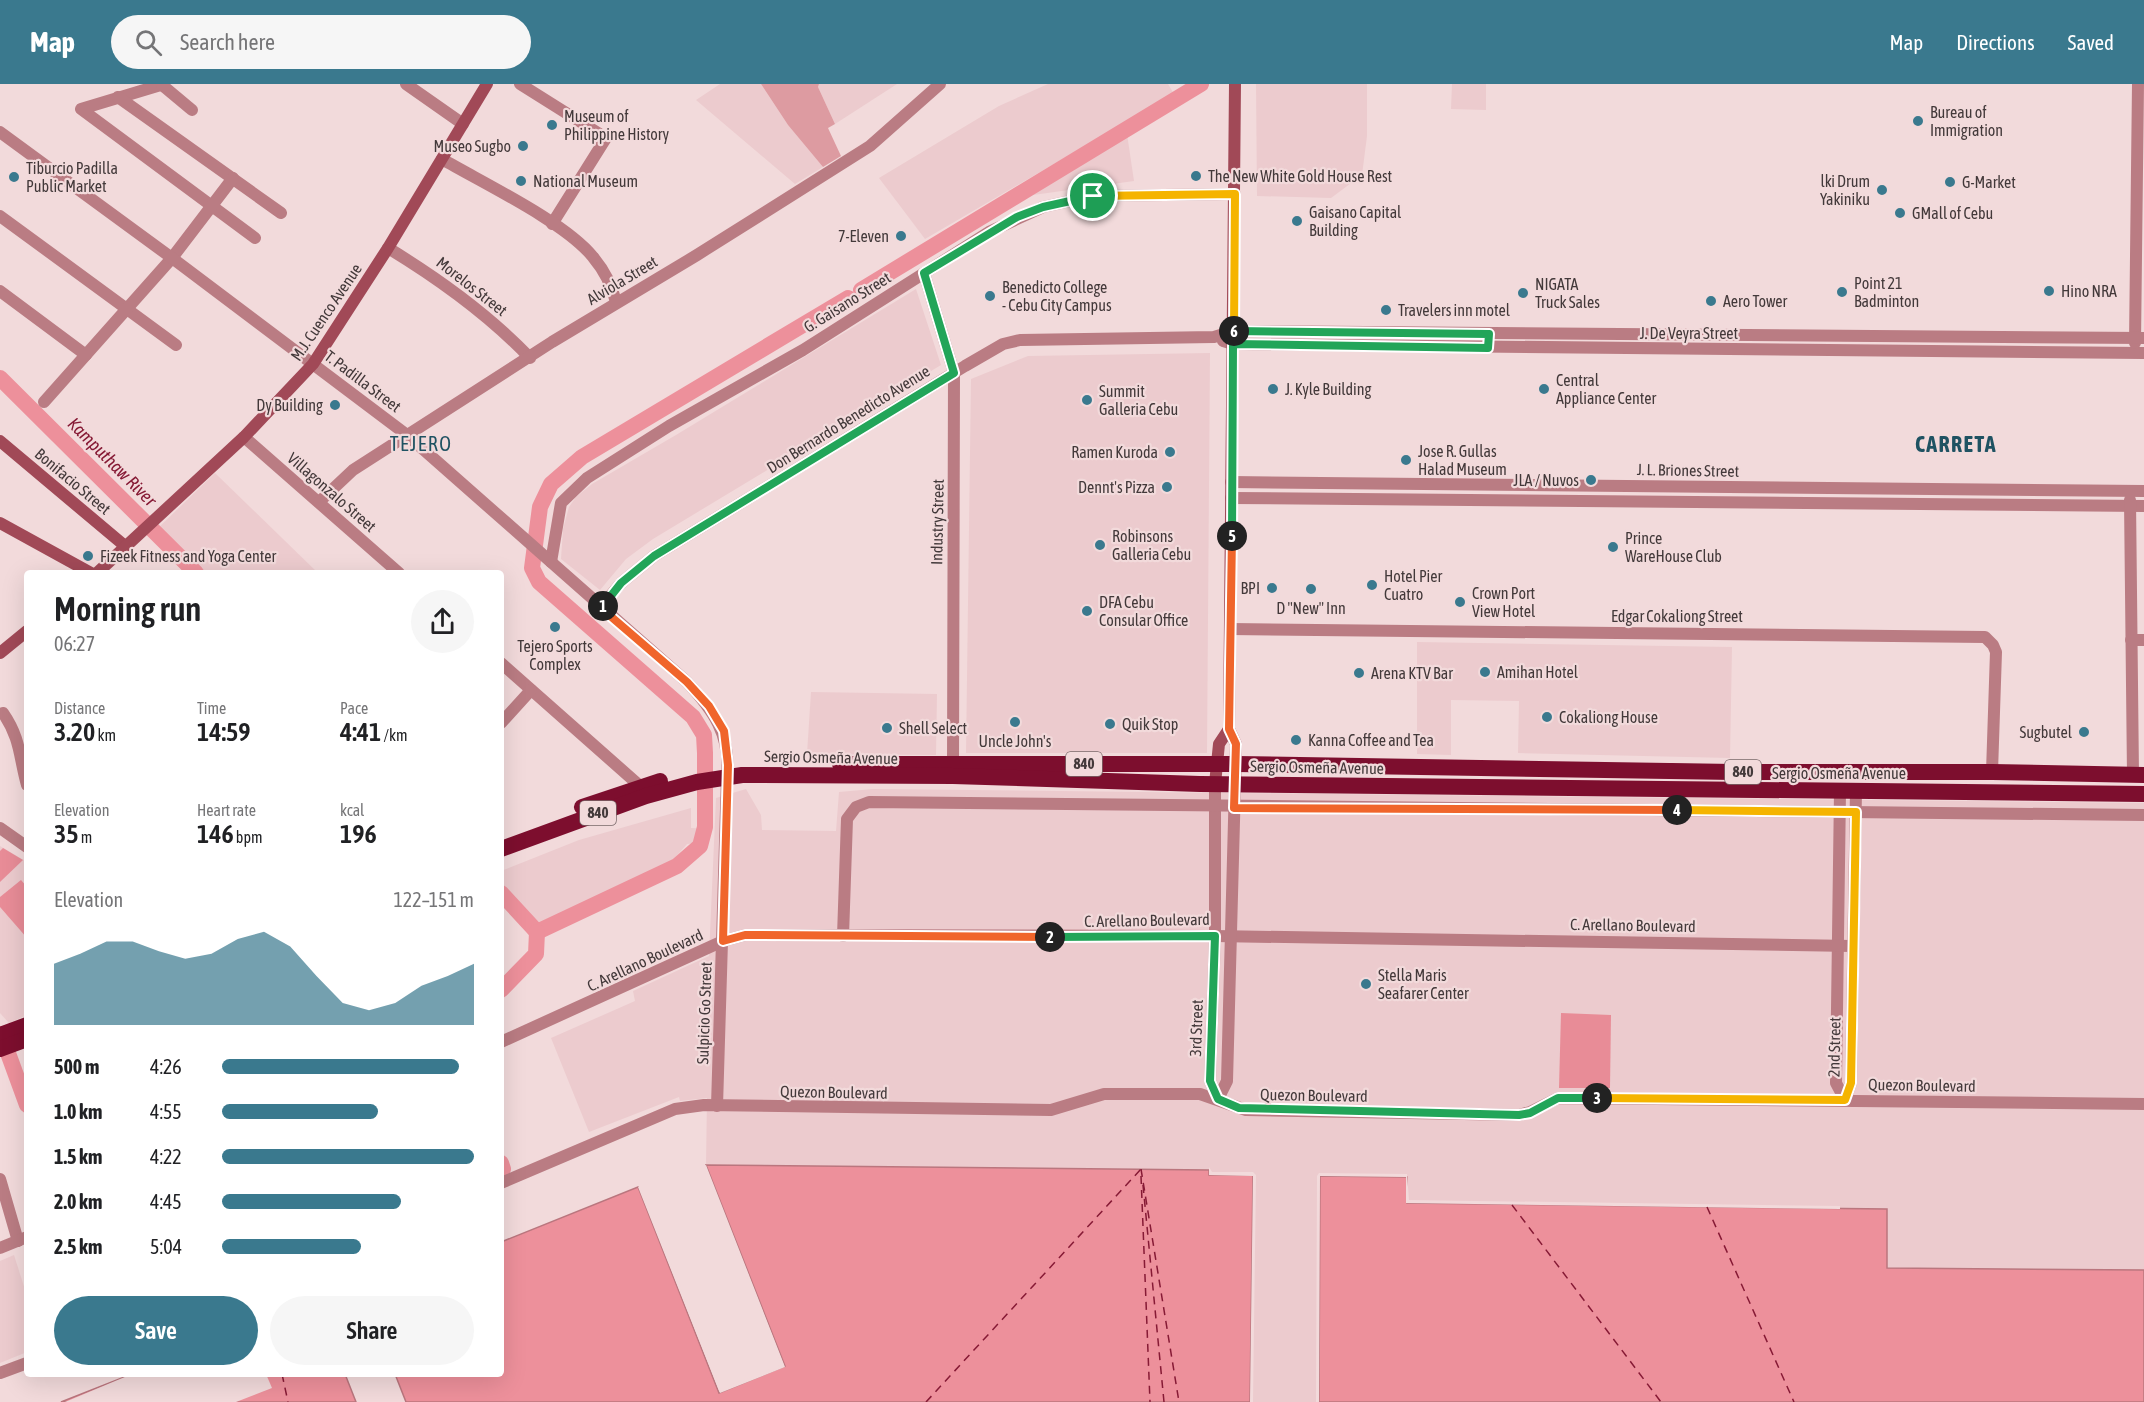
<!DOCTYPE html>
<meta charset="utf-8">
<style>
body{margin:0;font-family:"Asap Condensed",sans-serif;background:#f6f6f6;color:#202124;height:100vh;display:flex;flex-direction:column;font-size:22px;white-space:nowrap}
*{box-sizing:border-box;margin:0}
p{font-size:20px;color:#757577}
.icon{flex:none;width:33px;height:33px;fill:none;stroke:currentColor;stroke-width:2;stroke-linecap:round;stroke-linejoin:round}
.map{position:relative;flex:1;overflow:hidden}
.panel{position:absolute;left:24px;top:486px;width:480px;height:807px;display:flex;flex-direction:column;background:#fff;border-radius:6px;box-shadow:0 6px 24px #0002}
.panel>*{flex:none}
.pin{position:absolute;display:grid;place-items:center;width:51px;height:51px;color:#fff;margin:-26px;border:3px solid #fff;border-radius:50%;box-shadow:0 2px 6px #0007}
.km{position:absolute;width:30px;height:30px;margin:-15px;border-radius:50%;background:#222;color:#fff;font-size:16px;line-height:30px;text-align:center}
.round{display:grid;place-items:center;flex:none;width:63px;height:63px;border-radius:32px;background:#f6f6f6}
.overview{display:flex;align-items:center;justify-content:space-between;height:102px;padding:0 30px}
h1{font-size:33px;font-weight:600;line-height:45px}
.figures{display:grid;grid-template-columns:repeat(3,1fr);gap:9px;height:102px;padding:6px 30px}
.figures div{display:grid;align-content:center}
.figures b{font-size:26px;font-weight:600}
.figures small{font-size:16px;font-weight:400}
.figures p{font-size:16px}
.chart{height:168px;padding:12px 30px}
.chart p{display:flex;justify-content:space-between}
.chart svg{width:100%;height:108px;margin-top:6px;fill:#3a798e;opacity:.7}
.primary-button{display:flex;gap:12px;margin-top:auto;padding:12px 30px}
.primary-button a{flex:1;height:69px;border-radius:36px;background:#3a798e;color:#fff;font-size:24px;font-weight:600;line-height:69px;text-align:center}
.primary-button a+a{background:#f6f6f6;color:#202124}
ul{padding:0 30px;list-style:none;font-size:20px}
li{display:grid;grid-template-columns:96px 72px 1fr;align-items:center;height:45px}
li i{height:15px;border-radius:8px;background:#3a798e}
header{display:flex;align-items:center;gap:36px;box-sizing:border-box;height:84px;padding:0 30px;background:#3a798e;color:#fff}
header strong{font-size:28px}
nav{display:flex;gap:33px;margin-inline-start:auto;font-size:21px}
.search{width:420px;height:54px;background:#f6f6f6;display:flex;align-items:center;gap:15px;box-sizing:border-box;padding:0 21px;border-radius:33px;color:#757577;font-size:22px}
.map>svg:first-child{display:block}
.built{fill:#eccbce}
.green{fill:#dd9ba1}
.forest{fill:#e88c97}
.water{fill:#ed909b;stroke:#ba767e;stroke-width:1.5}
.pier{fill:#f2dadb}
.lines{fill:none;stroke-linecap:round;stroke-linejoin:round}
.river{stroke:#ed909b;stroke-width:16}
.ferry{stroke:#861a35;stroke-width:1.5;stroke-dasharray:8 6;stroke-linecap:butt}
.minor{stroke:#ba7c83;stroke-width:12}
.tertiary{stroke:#ba7c83;stroke-width:12}
.secondary{stroke:#a14957;stroke-width:12}
.trunk{stroke:#7d0e2e;stroke-width:16}
.split-1-casing{stroke:#fff;stroke-width:12}
.split-2-casing{stroke:#fff;stroke-width:12}
.split-3-casing{stroke:#fff;stroke-width:12}
.split-4-casing{stroke:#fff;stroke-width:12}
.split-5-casing{stroke:#fff;stroke-width:12}
.split-6-casing{stroke:#fff;stroke-width:12}
.split-7-casing{stroke:#fff;stroke-width:12}
.split-1{stroke:#22a559;stroke-width:8}
.split-2{stroke:#f0652b;stroke-width:8}
.split-3{stroke:#22a559;stroke-width:8}
.split-4{stroke:#f5b400;stroke-width:8}
.split-5{stroke:#f0652b;stroke-width:8}
.split-6{stroke:#22a559;stroke-width:8}
.split-7{stroke:#f5b400;stroke-width:8}
.poi-dot{fill:#3a798e;stroke:#f2dadb;stroke-width:2}
.labels{text-anchor:middle;stroke-width:4.5;stroke-linejoin:round;paint-order:stroke}
.shield{fill:#f2dadb;stroke:#78696a;stroke-width:1.5}
.shield-label{font-size:15px;font-weight:bold;fill:#43393a}
.poi-label{font-size:16px;fill:#43393a;stroke:#f2dadb;text-anchor:start}
.street-label{font-size:16px;fill:#43393a;stroke:#f2dadb}
.water-label{font-size:18px;font-style:italic;fill:#861a35;stroke:#f2dadb}
.quarter-label{font-size:20px;letter-spacing:1.5px;fill:#1f5262;stroke:#f2dadb}
.district-label{font-size:22px;font-weight:bold;letter-spacing:1.5px;fill:#1f5262;stroke:#f2dadb}
</style>
<header>
<strong>Map</strong>
<div class="search"><svg class="icon" aria-label="search" viewBox="0 0 24 24"><circle cx="10" cy="10" r="6"/><path d="M15 15l6 6"/></svg>Search here</div>
<nav><a>Map</a><a>Directions</a><a>Saved</a></nav>
</header>
<div class="map">
<svg width="2144" height="1318" viewBox="0 0 2144 1318">
<rect width="100%" height="100%" fill="#f2dadb"/>
<g class="built">
<polygon points="720,0 761,0 788,41 823,83 795,100 696,16"/>
<polygon points="819,0 897,0 835,40 818,3"/>
<polygon points="1048,0 1168,0 1174,10 925,155 879,94 999,22"/>
<polygon points="1256,0 1367,0 1367,52 1362,91 1331,114 1257,112"/>
<polygon points="1452,0 1486,0 1486,26 1451,25"/>
<polygon points="1127,50 1134,97 1033,111 1075,81"/>
<polygon points="916,205 941,281 653,455 626,475 600,506 561,475 563,445 569,423 576,413 592,400 676,351"/>
<polygon points="1210,269 1207,669 966,669 971,295 1028,272"/>
<polygon points="215,389 318,489 199,489 156,446"/>
<polygon points="1417,558 1732,563 1730,674 1518,669 1519,617 1451,616 1451,671 1417,670"/>
<polygon points="811,608 937,610 936,671 807,670"/>
<polygon points="746,705 761,731 762,746 836,747 839,708 873,705 2144,719 2144,1186 1887,1184 1887,1125 1406,1119 1320,1092 1319,1318 1250,1318 1253,1091 1209,1091 1208,1086 706,1081 707,1014 680,1017 679,1013 589,1048 551,954 635,917 633,907 709,872 716,714"/>
<polygon points="691,724 691,744 710,745 709,758 687,760 673,776 534,842 501,802 501,787 579,756"/>
<polygon points="0,762 27,778 27,931 9,939 0,929"/>
<polygon points="14,1171 27,1212 27,1268 0,1279 0,1177"/>
</g>
<polygon class="green" points="761,0 819,0 818,3 835,40 828,44 841,72 823,83 788,41"/>
<g class="forest">
<polygon points="3,764 23,776 0,798 0,767"/>
<polygon points="21,796 27,803 27,854 0,823 0,813"/>
<polygon points="1561,929 1611,931 1610,1004 1559,1004"/>
</g>
<g class="water">
<polygon points="706,1081 1209,1086 1209,1091 1253,1091 1250,1318 406,1318 395,1290 501,1290 501,1158 638,1103 719,1309 785,1282"/>
<polygon points="1320,1092 1407,1093 1407,1119 1887,1125 1887,1184 2144,1186 2144,1318 1319,1318"/>
<polygon points="132,1290 345,1290 356,1318 61,1318"/>
</g>
<g class="pier">
<polygon points="706,1081 785,1283 720,1309 638,1103 641,1102 721,1305 781,1281 703,1082"/>
<polygon points="1209,1083 1212,1088 1253,1088 1256,1091 1253,1318 1250,1318 1253,1092 1209,1091"/>
<polygon points="1319,1089 1407,1090 1409,1116 1840,1122 1840,1125 1406,1119 1406,1093 1320,1092 1319,1318 1316,1318 1317,1092"/>
<polygon points="132,1290 266,1290 272,1304 236,1318 65,1318"/>
</g>
<g class="lines">
<g class="river">
<polyline points="861,206 1201,0"/>
<polyline points="0,294 196,489"/>
<polyline points="501,809 537,848"/>
<polyline points="537,848 677,782 700,762 705,743 705,669 704,651 693,633 539,498 532,484 540,423 551,400 582,373 848,214"/>
<polyline points="501,906 536,870 537,848"/>
<polyline points="1,950 27,1021"/>
<polyline points="501,1079 503,1085"/>
</g>
<g class="ferry">
<polyline points="1141,1085 1179,1318"/>
<polyline points="1141,1092 1150,1318"/>
<polyline points="1143,1101 1164,1318"/>
<polyline points="1512,1121 1661,1318"/>
<polyline points="1707,1123 1794,1318"/>
<polyline points="282,1290 288,1318"/>
<polyline points="926,1318 1141,1085"/>
</g>
<g class="minor">
<polyline points="164,0 81,25 255,154"/>
<polyline points="406,0 463,40"/>
<polyline points="520,0 606,54 552,140"/>
<polyline points="162,1 192,26"/>
<polyline points="118,13 281,129"/>
<path d="M442,75C483,99 565,138 593,173C604,186 612,202 616,218"/>
<polyline points="0,132 176,261"/>
<path d="M388,164C439,195 489,231 530,274"/>
<polyline points="924,189 954,289 953,687"/>
<polyline points="0,207 86,271"/>
<polyline points="1223,257 1233,260 2144,269"/>
<polyline points="2135,259 2138,0"/>
<polyline points="44,318 172,174 233,94"/>
<polyline points="244,353 399,489"/>
<polyline points="1231,398 2144,407"/>
<polyline points="1231,414 2144,422"/>
<polyline points="2130,416 2133,691"/>
<polyline points="319,418 353,386 552,258 697,171 870,62 940,0"/>
<polyline points="551,478 561,419 587,394 669,342 803,266 989,148 1043,123 1093,112 1235,110"/>
<polyline points="601,523 621,499 654,472 965,282 1003,260 1020,256 1214,253 1233,247 2144,254"/>
<polyline points="1230,545 1985,553 1993,561 1996,568 1992,688"/>
<polyline points="2131,556 2144,556"/>
<polyline points="501,579 640,702"/>
<path d="M3,629C21,655 19,673 27,701"/>
<polyline points="501,639 531,606"/>
<polyline points="1215,700 1215,852 1210,997 1218,1015"/>
<polyline points="1840,707 1836,999 1845,1016"/>
<polyline points="843,852 847,735 856,723 869,718 2144,731"/>
<polyline points="501,958 723,857 745,851 1215,852 1852,862"/>
<polyline points="1218,1015 1227,997 1235,700"/>
<polyline points="1845,1016 1851,999 1856,707"/>
<polyline points="717,1022 727,692"/>
<polyline points="0,1095 18,1157"/>
<polyline points="501,1099 675,1025 704,1021 1051,1026 1104,1010 1200,1010 1246,1026 1519,1031 1530,1028 1558,1014 2144,1020"/>
<polyline points="0,1289 27,1279"/>
</g>
<g class="tertiary">
<path d="M0,48L172,174L407,351L687,598C713,626 731,651 727,692"/>
<polyline points="0,744 27,763"/>
<polyline points="0,1164 27,1153"/>
</g>
<g class="secondary">
<polyline points="0,357 125,462"/>
<polyline points="0,439 91,489"/>
<polyline points="97,489 244,353 313,280 388,164 487,0"/>
<polyline points="0,569 27,547"/>
<polyline points="1215,700 1219,660 1229,645"/>
<polyline points="1235,700 1236,660 1229,645 1235,0"/>
</g>
<g class="trunk">
<polyline points="840,680 1236,680 1734,688 1992,688 2144,691"/>
<polyline points="582,723 660,697"/>
<polyline points="501,765 646,712 697,698 742,691 953,692 1200,700 2144,710"/>
<polyline points="0,951 27,941"/>
<polyline points="0,965 27,955"/>
</g>
</g>
<g class="lines">
<g class="split-1-casing">
<polyline id="split-1" points="603,522 621,499 654,472 954,289 924,189 1017,133 1043,123 1093,112"/>
</g>
<g class="split-2-casing">
<polyline id="split-2" points="603,522 601,524 687,598 709,622 724,647 728,681 723,857 745,851 1050,853"/>
</g>
<g class="split-3-casing">
<polyline id="split-3" points="1050,853 1215,852 1210,997 1218,1015 1239,1024 1519,1031 1530,1029 1558,1014 1597,1014"/>
</g>
<g class="split-4-casing">
<polyline id="split-4" points="1597,1014 1845,1016 1851,999 1856,728 1677,726"/>
</g>
<g class="split-5-casing">
<polyline id="split-5" points="1232,452 1229,645 1236,660 1234,724 1677,726"/>
</g>
<g class="split-6-casing">
<polyline id="split-6" points="1232,452 1233,260 1488,264 1489,250 1234,247"/>
</g>
<g class="split-7-casing">
<polyline id="split-7" points="1093,112 1235,110 1234,247"/>
</g>
<use href="#split-1" class="split-1"/>
<use href="#split-2" class="split-2"/>
<use href="#split-3" class="split-3"/>
<use href="#split-4" class="split-4"/>
<use href="#split-5" class="split-5"/>
<use href="#split-6" class="split-6"/>
<use href="#split-7" class="split-7"/>
</g>
<g class="poi-dot">
<circle cx="1918" cy="37" r="6"/>
<circle cx="552" cy="41" r="6"/>
<circle cx="523" cy="62" r="6"/>
<circle cx="1196" cy="92" r="6"/>
<circle cx="14" cy="93" r="6"/>
<circle cx="521" cy="97" r="6"/>
<circle cx="1950" cy="98" r="6"/>
<circle cx="1882" cy="106" r="6"/>
<circle cx="1900" cy="129" r="6"/>
<circle cx="1297" cy="137" r="6"/>
<circle cx="901" cy="152" r="6"/>
<circle cx="2049" cy="207" r="6"/>
<circle cx="1842" cy="208" r="6"/>
<circle cx="1523" cy="209" r="6"/>
<circle cx="990" cy="212" r="6"/>
<circle cx="1711" cy="217" r="6"/>
<circle cx="1386" cy="226" r="6"/>
<circle cx="1273" cy="305" r="6"/>
<circle cx="1544" cy="305" r="6"/>
<circle cx="1087" cy="316" r="6"/>
<circle cx="335" cy="321" r="6"/>
<circle cx="1170" cy="368" r="6"/>
<circle cx="1406" cy="376" r="6"/>
<circle cx="1591" cy="396" r="6"/>
<circle cx="1167" cy="403" r="6"/>
<circle cx="1100" cy="461" r="6"/>
<circle cx="1613" cy="463" r="6"/>
<circle cx="88" cy="472" r="6"/>
<circle cx="1372" cy="501" r="6"/>
<circle cx="1272" cy="504" r="6"/>
<circle cx="1311" cy="505" r="6"/>
<circle cx="1460" cy="518" r="6"/>
<circle cx="1087" cy="527" r="6"/>
<circle cx="555" cy="543" r="6"/>
<circle cx="1485" cy="588" r="6"/>
<circle cx="1359" cy="589" r="6"/>
<circle cx="1547" cy="633" r="6"/>
<circle cx="1015" cy="638" r="6"/>
<circle cx="1110" cy="640" r="6"/>
<circle cx="887" cy="644" r="6"/>
<circle cx="2084" cy="648" r="6"/>
<circle cx="1296" cy="656" r="6"/>
<circle cx="1366" cy="900" r="6"/>
</g>
<g class="labels">
<g class="shield">
<rect x="1066" y="668" width="36" height="24" rx="4.5"/>
<rect x="1725" y="676" width="36" height="24" rx="4.5"/>
<rect x="580" y="717" width="36" height="24" rx="4.5"/>
</g>
<g class="shield-label">
<text x="1084" y="685">840</text>
<text x="1743" y="693">840</text>
<text x="598" y="734">840</text>
</g>
<g class="poi-label">
<text x="1930" y="34">Bureau of<tspan x="1930" dy="18">Immigration</tspan></text>
<text x="564" y="38">Museum of<tspan x="564" dy="18">Philippine History</tspan></text>
<text x="511" y="68" text-anchor="end">Museo Sugbo</text>
<text x="26" y="90">Tiburcio Padilla<tspan x="26" dy="18">Public Market</tspan></text>
<text x="1208" y="98">The New White Gold House Rest</text>
<text x="533" y="103">National Museum</text>
<text x="1870" y="103" text-anchor="end">lki Drum<tspan x="1870" dy="18">Yakiniku</tspan></text>
<text x="1962" y="104">G-Market</text>
<text x="1309" y="134">Gaisano Capital<tspan x="1309" dy="18">Building</tspan></text>
<text x="1912" y="135">GMall of Cebu</text>
<text x="889" y="158" text-anchor="end">7-Eleven</text>
<text x="1854" y="205">Point 21<tspan x="1854" dy="18">Badminton</tspan></text>
<text x="1535" y="206">NIGATA<tspan x="1535" dy="18">Truck Sales</tspan></text>
<text x="1002" y="209">Benedicto College<tspan x="1002" dy="18">- Cebu City Campus</tspan></text>
<text x="2061" y="213">Hino NRA</text>
<text x="1723" y="223">Aero Tower</text>
<text x="1398" y="232">Travelers inn motel</text>
<text x="1556" y="302">Central<tspan x="1556" dy="18">Appliance Center</tspan></text>
<text x="1285" y="311">J. Kyle Building</text>
<text x="1099" y="313">Summit<tspan x="1099" dy="18">Galleria Cebu</tspan></text>
<text x="323" y="327" text-anchor="end">Dy Building</text>
<text x="1418" y="373">Jose R. Gullas<tspan x="1418" dy="18">Halad Museum</tspan></text>
<text x="1158" y="374" text-anchor="end">Ramen Kuroda</text>
<text x="1579" y="402" text-anchor="end">JLA / Nuvos</text>
<text x="1155" y="409" text-anchor="end">Dennt's Pizza</text>
<text x="1112" y="458">Robinsons<tspan x="1112" dy="18">Galleria Cebu</tspan></text>
<text x="1625" y="460">Prince<tspan x="1625" dy="18">WareHouse Club</tspan></text>
<text x="100" y="478">Fizeek Fitness and Yoga Center</text>
<text x="1384" y="498">Hotel Pier<tspan x="1384" dy="18">Cuatro</tspan></text>
<text x="1260" y="510" text-anchor="end">BPI</text>
<text x="1472" y="515">Crown Port<tspan x="1472" dy="18">View Hotel</tspan></text>
<text x="1099" y="524">DFA Cebu<tspan x="1099" dy="18">Consular Office</tspan></text>
<text x="1311" y="530" text-anchor="middle">D "New" Inn</text>
<text x="555" y="568" text-anchor="middle">Tejero Sports<tspan x="555" dy="18">Complex</tspan></text>
<text x="1497" y="594">Amihan Hotel</text>
<text x="1371" y="595">Arena KTV Bar</text>
<text x="1559" y="639">Cokaliong House</text>
<text x="1122" y="646">Quik Stop</text>
<text x="899" y="650">Shell Select</text>
<text x="2072" y="654" text-anchor="end">Sugbutel</text>
<text x="1308" y="662">Kanna Coffee and Tea</text>
<text x="1015" y="663" text-anchor="middle">Uncle John's</text>
<text x="1378" y="897">Stella Maris<tspan x="1378" dy="18">Seafarer Center</tspan></text>
</g>
<g class="street-label">
<text transform="translate(622 196) rotate(-31)" y="6">Alviola Street</text>
<text transform="translate(472 202) rotate(38)" y="6">Morelos Street</text>
<text transform="translate(847 218) rotate(-32)" y="6">G. Gaisano Street</text>
<text transform="translate(326 228) rotate(-56)" y="6">M.J. Cuenco Avenue</text>
<text x="1689" y="255">J. De Veyra Street</text>
<text transform="translate(363 297) rotate(37)" y="6">T. Padilla Street</text>
<text transform="translate(848 335) rotate(-32)" y="6">Don Bernardo Benedicto Avenue</text>
<text transform="translate(1688 386) rotate(1)" y="6">J. L. Briones Street</text>
<text transform="translate(73 397) rotate(40)" y="6">Bonifacio Street</text>
<text transform="translate(332 408) rotate(41)" y="6">Villagonzalo Street</text>
<text transform="translate(937 438) rotate(-89)" y="6">Industry Street</text>
<text x="1677" y="538">Edgar Cokaliong Street</text>
<text transform="translate(831 673) rotate(1)" y="6">Sergio Osmeña Avenue</text>
<text transform="translate(1317 683) rotate(1)" y="6">Sergio Osmeña Avenue</text>
<text x="1839" y="695">Sergio Osmeña Avenue</text>
<text transform="translate(1147 836) rotate(-1)" y="6">C. Arellano Boulevard</text>
<text transform="translate(1633 841) rotate(1)" y="6">C. Arellano Boulevard</text>
<text transform="translate(645 876) rotate(-25)" y="6">C. Arellano Boulevard</text>
<text transform="translate(704 929) rotate(-88)" y="6">Sulpicio Go Street</text>
<text transform="translate(1196 944) rotate(-88)" y="6">3rd Street</text>
<text transform="translate(1834 963) rotate(-89)" y="6">2nd Street</text>
<text transform="translate(1922 1001) rotate(1)" y="6">Quezon Boulevard</text>
<text transform="translate(834 1008) rotate(1)" y="6">Quezon Boulevard</text>
<text transform="translate(1314 1011) rotate(1)" y="6">Quezon Boulevard</text>
</g>
<g class="water-label">
<text transform="translate(112 378) rotate(45)" y="6">Kamputhaw River</text>
</g>
<g class="quarter-label">
<text x="421" y="367">TEJERO</text>
</g>
<g class="district-label">
<text x="1956" y="368">CARRETA</text>
</g>
</g>
</svg>
<div class="pin" style="left:1093px;top:112px;background:#1e9e55"><svg class="icon" aria-label="arrive" viewBox="0 0 24 24"><path d="M6 21V4h12l-3 4 3 4H6"/></svg></div>
<b class="km" style="left:603px;top:522px">1</b>
<b class="km" style="left:1050px;top:853px">2</b>
<b class="km" style="left:1597px;top:1014px">3</b>
<b class="km" style="left:1677px;top:726px">4</b>
<b class="km" style="left:1232px;top:452px">5</b>
<b class="km" style="left:1234px;top:247px">6</b>
<section class="panel">
<div class="overview"><div><h1>Morning run</h1><p>06:27</p></div><a class="round"><svg class="icon" aria-label="share" viewBox="0 0 24 24"><path d="M12 15V3M7 8l5-5 5 5M5 13v7h14v-7"/></svg></a></div>
<div class="figures">
<div><p>Distance</p><b>3.20<small> km</small></b></div>
<div><p>Time</p><b>14:59</b></div>
<div><p>Pace</p><b>4:41<small> /km</small></b></div>
</div>
<div class="figures">
<div><p>Elevation</p><b>35<small> m</small></b></div>
<div><p>Heart rate</p><b>146<small> bpm</small></b></div>
<div><p>kcal</p><b>196</b></div>
</div>
<div class="chart"><p><span>Elevation</span>122–151 m</p>
<svg viewBox="0 0 160 44" preserveAspectRatio="none"><path d="M0 44V19L10 15L20 10L30 10L40 14L50 17L60 15L70 9L80 6L90 12L100 24L110 35L120 38L130 35L140 28L150 24L160 19V44z"/></svg>
</div>
<ul>
<li><b>500 m</b>4:26<i style="width:94%"></i></li>
<li><b>1.0 km</b>4:55<i style="width:62%"></i></li>
<li><b>1.5 km</b>4:22<i style="width:100%"></i></li>
<li><b>2.0 km</b>4:45<i style="width:71%"></i></li>
<li><b>2.5 km</b>5:04<i style="width:55%"></i></li>
</ul>
<div class="primary-button"><a>Save</a><a>Share</a></div>
</section>
</div>
